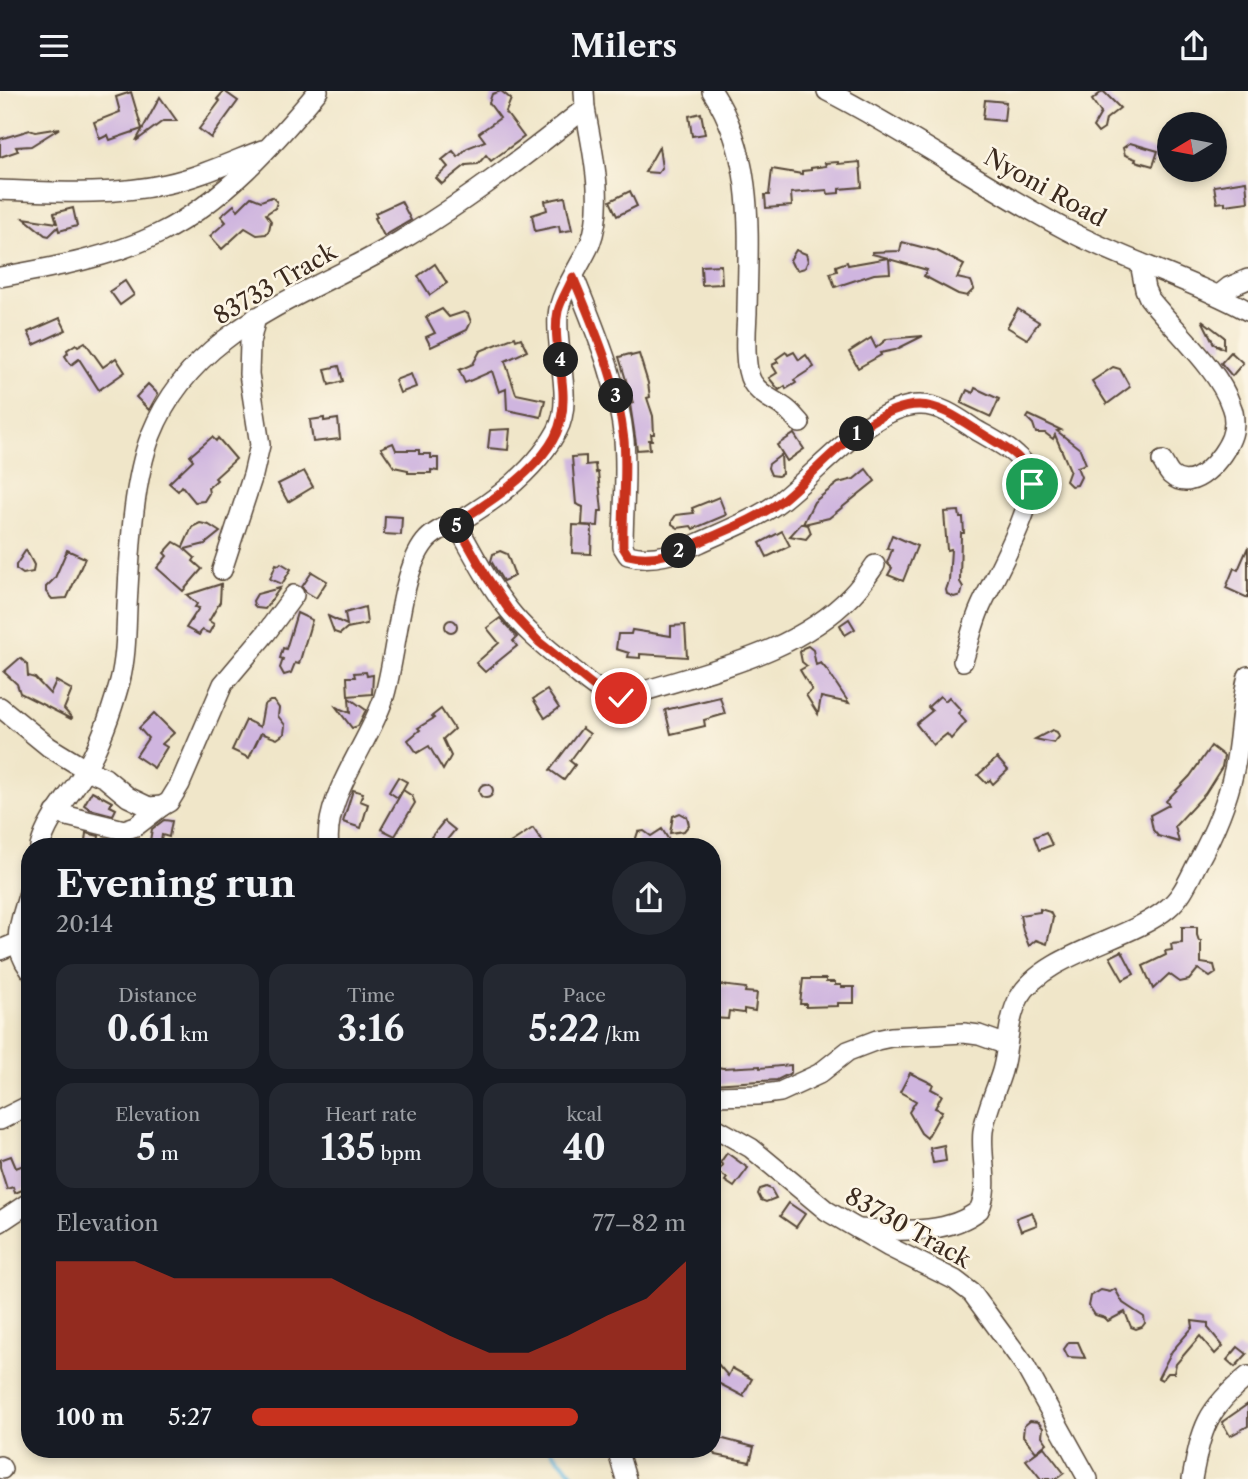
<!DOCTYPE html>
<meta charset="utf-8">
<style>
body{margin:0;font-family:"Libre Caslon Text",serif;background:#242831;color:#f1f3f6;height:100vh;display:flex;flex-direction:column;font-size:26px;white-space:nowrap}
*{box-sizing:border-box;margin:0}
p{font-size:23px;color:#9ea1a6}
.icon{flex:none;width:38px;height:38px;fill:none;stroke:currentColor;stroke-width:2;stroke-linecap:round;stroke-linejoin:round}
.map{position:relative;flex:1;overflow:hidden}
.panel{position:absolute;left:21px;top:747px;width:700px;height:620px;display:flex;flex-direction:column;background:#171b24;border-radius:28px;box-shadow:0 4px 10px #0003}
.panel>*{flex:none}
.needle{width:46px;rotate:260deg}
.controls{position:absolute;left:1157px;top:21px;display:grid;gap:14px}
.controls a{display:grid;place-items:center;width:70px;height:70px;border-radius:50%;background:#171b24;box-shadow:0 4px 10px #0003;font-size:35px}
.pin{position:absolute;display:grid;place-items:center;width:60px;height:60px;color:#fff;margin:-30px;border:4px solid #fff;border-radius:50%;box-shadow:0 2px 7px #0007}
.km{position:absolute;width:35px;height:35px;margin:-18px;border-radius:50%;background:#222;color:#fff;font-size:19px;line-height:35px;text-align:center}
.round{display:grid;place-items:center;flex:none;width:74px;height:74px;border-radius:37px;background:#242831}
.head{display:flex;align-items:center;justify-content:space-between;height:119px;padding:0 35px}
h1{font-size:38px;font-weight:800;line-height:52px}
.stats{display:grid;grid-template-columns:repeat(3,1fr);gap:10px;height:119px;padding:7px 35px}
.stats div{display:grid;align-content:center;border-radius:18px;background:#242831;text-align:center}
.stats b{font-size:35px;font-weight:800}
.stats small{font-size:19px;font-weight:400}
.stats p{font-size:19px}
.chart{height:196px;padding:14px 35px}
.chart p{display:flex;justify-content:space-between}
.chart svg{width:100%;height:126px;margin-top:7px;fill:#c8321e;opacity:.7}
ul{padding:0 35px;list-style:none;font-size:23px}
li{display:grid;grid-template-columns:112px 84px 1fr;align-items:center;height:52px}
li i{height:18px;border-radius:9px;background:#c8321e}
header{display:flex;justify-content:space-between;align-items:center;height:91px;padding:0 35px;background:#171b24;font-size:32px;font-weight:800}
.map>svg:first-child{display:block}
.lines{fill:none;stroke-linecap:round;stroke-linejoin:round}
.stream{stroke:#68bae3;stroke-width:4.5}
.building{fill:#cfb5df}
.minor-casing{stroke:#564638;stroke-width:22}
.minor{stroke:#fff;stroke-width:19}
.route-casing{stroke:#fff;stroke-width:14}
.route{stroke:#c8321e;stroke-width:9}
.labels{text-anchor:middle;stroke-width:5;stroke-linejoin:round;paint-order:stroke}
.street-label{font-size:24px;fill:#3b2a1e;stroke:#fcf5e5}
</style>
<header><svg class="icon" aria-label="menu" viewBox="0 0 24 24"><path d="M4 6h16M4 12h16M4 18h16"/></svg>Milers<svg class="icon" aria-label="share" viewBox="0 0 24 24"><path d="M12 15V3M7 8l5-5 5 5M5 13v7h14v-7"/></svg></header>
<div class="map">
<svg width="1248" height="1388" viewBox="0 0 1248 1388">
<rect width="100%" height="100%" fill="#fcf5e5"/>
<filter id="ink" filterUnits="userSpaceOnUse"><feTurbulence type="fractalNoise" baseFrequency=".0143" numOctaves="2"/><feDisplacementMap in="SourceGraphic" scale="14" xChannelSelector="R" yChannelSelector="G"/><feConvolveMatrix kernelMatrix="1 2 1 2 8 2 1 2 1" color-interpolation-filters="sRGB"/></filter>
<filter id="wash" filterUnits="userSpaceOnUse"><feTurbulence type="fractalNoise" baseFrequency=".00686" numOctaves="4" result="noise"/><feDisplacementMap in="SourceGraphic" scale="28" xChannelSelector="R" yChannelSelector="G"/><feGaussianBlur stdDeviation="1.57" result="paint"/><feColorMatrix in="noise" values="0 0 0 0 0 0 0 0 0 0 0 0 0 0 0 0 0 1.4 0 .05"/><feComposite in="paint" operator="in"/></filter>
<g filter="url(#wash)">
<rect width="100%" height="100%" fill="#f0e6c9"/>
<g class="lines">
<polyline class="stream" points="550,1358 577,1388"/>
</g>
<g id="blocks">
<g class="building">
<polygon points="224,0 238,10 211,47 199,38 220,10 217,8"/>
<polygon points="501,0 511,8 505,23 506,22 524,46 491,70 486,64 478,73 466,74 442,93 436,87 448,76 442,69 453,60 458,66 467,57 485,50 479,42 500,27 489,12 492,3"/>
<polygon points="1103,0 1120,17 1106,28 1104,38 1098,42 1093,36 1101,22 1092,9"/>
<polygon points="131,1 142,38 110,49 108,44 100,48 94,31 120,21 116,6"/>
<polygon points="160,6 177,30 163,30 136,50"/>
<polygon points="985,9 1006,11 1004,30 983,28"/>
<polygon points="701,22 705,43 692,45 689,25"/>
<polygon points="60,37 31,55 16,56 18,60 0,66 0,48 30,39 35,41"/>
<polygon points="1130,52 1158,60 1153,75 1135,70 1136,68 1125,64 1123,57"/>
<polygon points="659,56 662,77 658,82 645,81"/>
<polygon points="838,71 838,73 860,71 862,96 839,98 839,102 828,103 827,99 791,102 792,115 766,117 765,104 769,104 772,78 802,83 802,80 811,79 811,77 826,75 825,72"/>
<polygon points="1246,90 1248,111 1225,114 1225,111 1217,112 1214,95"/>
<polygon points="630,100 637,115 617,125 610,110"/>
<polygon points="251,106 261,110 272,106 277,111 275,117 266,123 271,130 269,139 266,143 257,144 245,137 222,158 210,145 226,131 221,125 234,114 238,119"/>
<polygon points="565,106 572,139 560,141 559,135 535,140 532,124 547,119 545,110"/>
<polygon points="401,110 411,129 384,145 375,127 377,126 375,122"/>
<polygon points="73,117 77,135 59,140 58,136 49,145 45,144 24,127 57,132 54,122"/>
<polygon points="902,151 937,160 964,174 957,187 971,190 974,198 967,205 958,203 924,185 927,179 889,168 890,182 874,183 835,196 830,182 837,180 836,175 847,171 848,174 888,167 872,163 872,161 900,160"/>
<polygon points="796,159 806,163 808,170 805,177 798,179 793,175 790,169"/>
<polygon points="435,173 447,192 430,204 418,185"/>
<polygon points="721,174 722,193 702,194 701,175"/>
<polygon points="125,190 134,204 120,214 110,200"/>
<polygon points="442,218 449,226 464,221 468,223 471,231 467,239 431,256 426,246 435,242 426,226"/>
<polygon points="1018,218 1039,231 1027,248 1007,236"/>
<polygon points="60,227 66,239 34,254 28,241"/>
<polygon points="1202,229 1224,246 1224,258 1214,253"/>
<polygon points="923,245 895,259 880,262 881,264 858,277 849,261 871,247 876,257 887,248"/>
<polygon points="515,246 516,249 521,247 527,260 505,270 516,303 545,309 541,326 507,319 506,298 499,301 492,280 465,292 459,279 473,273 480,260"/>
<polygon points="85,251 103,276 116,267 125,281 99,299 79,268 71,274 65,265 68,262 67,259 76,253 78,255"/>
<polygon points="786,261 788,264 794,261 799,269 806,264 814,276 794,289 796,292 786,298 785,295 779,299 769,287 777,282 772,274 778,271 776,268"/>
<polygon points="1231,261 1243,272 1232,285 1221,272"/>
<polygon points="630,263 631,265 639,263 648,292 650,306 647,307 653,325 654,343 651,343 652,349 649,349 650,358 637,359 630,313 633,312 619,266"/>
<polygon points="339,275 343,290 329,294 325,278"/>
<polygon points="1113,276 1120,278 1130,296 1107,313 1092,290"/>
<polygon points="411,283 416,296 400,302 395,289"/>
<polygon points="148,293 158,303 149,319 136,306"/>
<polygon points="975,297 999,308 991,326 961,312 967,299 973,302"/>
<polygon points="1029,324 1061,339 1057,340 1080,358 1086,373 1077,376 1081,386 1077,394 1071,395 1066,390 1070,379 1055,344 1053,348 1045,342 1036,342 1033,333 1027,327"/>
<polygon points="324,327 324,330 338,328 340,348 313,351 310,329"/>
<polygon points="510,338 508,359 488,357 490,339"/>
<polygon points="794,343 804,358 787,370 777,354"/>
<polygon points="212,346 216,350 218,347 236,368 215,387 217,389 208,397 209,402 204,410 195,411 182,395 178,400 169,392 193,369 190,365"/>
<polygon points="393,352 396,359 419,359 419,363 431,363 431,367 438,367 438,380 431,379 431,382 408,382 408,379 394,376 381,357"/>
<polygon points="781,364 782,383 778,385 771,384 768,377 769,373"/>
<polygon points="586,365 586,374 595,373 596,382 598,381 602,420 599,420 598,435 582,434 583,416 576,413 572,366"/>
<polygon points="866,378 875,390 829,427 804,433 808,434 811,442 806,448 790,445 801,433 803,433 814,411 838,392 854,388"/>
<polygon points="304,380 313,396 288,411 278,393"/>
<polygon points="719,406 726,424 693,438 691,435 678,437 672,433 672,430 676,424 694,422 692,417"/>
<polygon points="959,420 960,427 963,427 964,442 961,442 960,491 963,496 961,504 954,506 947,503 946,499 949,490 951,458 947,459 944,421"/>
<polygon points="385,425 402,426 401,444 384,443"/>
<polygon points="200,432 209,434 220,441 205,453 185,458 195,467 193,470 202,478 183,500 157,477 167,465 164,462 174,451 183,456 192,436"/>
<polygon points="573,434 592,435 591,463 572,462"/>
<polygon points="782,440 790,455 767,466 760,452"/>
<polygon points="892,444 917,455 903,490 888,484 892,477 887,472 892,459 887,457"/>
<polygon points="1248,456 1248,507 1226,497 1234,477 1238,479"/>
<polygon points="26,459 34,474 33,481 23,483 16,478 16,474"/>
<polygon points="67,459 85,467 67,507 52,508 46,501 46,496 55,487"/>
<polygon points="500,460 507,463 515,485 503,490 491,470 493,463"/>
<polygon points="281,472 291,478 282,493 270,488 276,473 279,474"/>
<polygon points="312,481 327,490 316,507 306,501 302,496"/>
<polygon points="221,493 220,511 209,530 214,533 209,542 202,539 199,544 186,537 199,517 195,516 197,513 187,504"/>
<polygon points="280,497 265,518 257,517 254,514 253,510 257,503"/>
<polygon points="365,516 367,533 347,537 340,543 334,541 328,525 347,534 345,522"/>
<polygon points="297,522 312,529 299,573 295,572 291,582 284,584 280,577 283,568 280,567 283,557 286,558"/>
<polygon points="500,527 517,546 513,550 517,555 485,581 476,572 499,552 487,537"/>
<polygon points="849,528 855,538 845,544 840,534"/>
<circle cx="451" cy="535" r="6"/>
<polygon points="685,534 687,566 640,563 640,567 628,566 629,562 616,558 618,543 631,543 632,539 671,545 671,535"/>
<polygon points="808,555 813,559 816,574 821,572 827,579 849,612 821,606 818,623 806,604 812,599 800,579 807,575 802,571 800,561 803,557"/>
<polygon points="20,567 27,573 28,585 35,587 50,603 56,590 72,599 64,618 72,627 71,628 20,602 17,593 4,581"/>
<polygon points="366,581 367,585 373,584 372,603 348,605 347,586 355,586 354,582"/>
<polygon points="547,599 559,617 545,627 533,608"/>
<polygon points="940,605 945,610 949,606 961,619 958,622 966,631 951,648 947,643 933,654 916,633 932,620 928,616"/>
<polygon points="720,606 725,623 704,629 705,635 671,643 665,619"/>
<polygon points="349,607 366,619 358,635 352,637 336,616 350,622"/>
<polygon points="270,610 274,610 279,617 278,625 285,634 284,643 277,648 261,642 249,667 232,659 246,629 260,636 264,614"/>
<polygon points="441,618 454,638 443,648 451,665 443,679 429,655 417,662 408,649 420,639 418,637 434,627 432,625"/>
<polygon points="154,622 174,642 162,653 167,656 154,677 136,665 148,647 139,637"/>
<polygon points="582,637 590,643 570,670 575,674 564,689 550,679"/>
<polygon points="1052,639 1057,641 1059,646 1054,652 1035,648"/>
<polygon points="1211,655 1224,665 1222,676 1205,703 1175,735 1179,751 1158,745 1153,739 1150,724 1169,714 1166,710 1190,685"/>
<polygon points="997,667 1008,679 993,693 990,689 986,692 978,684"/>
<polygon points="398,686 407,691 398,707 389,701"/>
<circle cx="486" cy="700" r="7"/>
<polygon points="353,699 363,702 360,710 368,713 361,737 343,731"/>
<polygon points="403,699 412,705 415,712 395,745 381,738"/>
<polygon points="92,700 112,711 110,715 116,718 113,724 90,718 84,714"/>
<polygon points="680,722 687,726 689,734 684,740 670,742 673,725"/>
<polygon points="164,729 172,730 169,746 162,744 160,756 149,756 152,738"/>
<polygon points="444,730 455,739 442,755 431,746"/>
<polygon points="533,737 546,756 504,756"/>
<polygon points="662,738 670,751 664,755 665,756 632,756 638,753 636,747 638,741 644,740 651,745"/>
<polygon points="1046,741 1052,754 1039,759 1034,746"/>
<polygon points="86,742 99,745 98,753 85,751"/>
<polygon points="1040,818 1050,821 1053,827 1047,853 1036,849 1029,855 1023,840 1020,824 1040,821"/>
<polygon points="1182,836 1197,836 1197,844 1199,850 1201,850 1201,872 1214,874 1216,882 1210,886 1198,878 1189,889 1180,891 1169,883 1153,898 1143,875 1166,864 1165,860 1172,859 1171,853 1182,852"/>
<polygon points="1122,860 1134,883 1123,889 1110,866"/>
<polygon points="803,888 826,888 826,891 835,891 835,894 841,894 841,896 854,896 854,912 838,912 838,915 806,916 806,913 800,913"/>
<polygon points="712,893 746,897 745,901 757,902 755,920 744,918 744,922 729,920 728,928 712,927"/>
<polygon points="791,974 791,982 777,989 712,993 712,975 723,977 760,975 760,977"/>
<polygon points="910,982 933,993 931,998 942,1004 935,1017 942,1020 927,1047 921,1042 909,1021 916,1010 900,1001"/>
<polygon points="944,1054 946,1070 933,1072 930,1057"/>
<polygon points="727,1062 748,1077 734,1096 725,1090 727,1087 718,1081 723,1074 720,1072"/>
<polygon points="11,1065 16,1077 26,1073 30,1081 30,1096 15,1102 13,1096 7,1098 0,1076 0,1069"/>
<polygon points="766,1096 771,1098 776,1107 766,1111 761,1109 758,1103 760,1098"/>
<polygon points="789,1112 805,1123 796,1136 780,1125"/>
<polygon points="1032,1121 1037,1134 1021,1140 1016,1127"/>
<polygon points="1115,1198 1123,1212 1144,1226 1145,1232 1142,1236 1136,1238 1131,1236 1125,1221 1108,1230 1105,1227 1095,1224 1089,1215 1091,1205 1101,1199 1110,1201"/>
<polygon points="1192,1230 1208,1232 1208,1237 1223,1255 1215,1263 1200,1245 1176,1273 1174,1282 1168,1282 1162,1289 1158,1287 1172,1260 1193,1236"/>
<polygon points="1069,1251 1078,1251 1085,1267 1068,1266 1064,1258"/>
<polygon points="1238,1256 1247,1263 1235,1276 1227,1269"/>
<polygon points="712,1266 728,1285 732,1277 752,1288 743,1304 745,1306 712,1289"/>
<polygon points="1248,1313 1248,1335 1230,1345 1222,1331"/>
<polygon points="1030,1330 1038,1331 1043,1337 1042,1345 1047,1352 1036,1361 1023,1345 1024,1335"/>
<polygon points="712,1345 754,1356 750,1371 716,1364 712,1361"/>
<polygon points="1044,1356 1064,1382 1056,1388 1041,1388 1026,1369"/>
</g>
</g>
</g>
<g filter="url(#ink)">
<use href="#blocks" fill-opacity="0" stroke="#564638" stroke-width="2"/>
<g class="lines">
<g class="minor-casing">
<g id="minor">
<path d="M712,0C756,68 748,144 747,222C746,240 743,275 752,291C760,304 774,309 785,317C791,321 795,327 800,332"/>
<path d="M827,0C910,42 985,96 1067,139C1126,170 1190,188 1248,220"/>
<path d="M0,99C56,101 111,105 166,93C199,86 231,71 262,59"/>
<path d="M1140,172L1145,198L1149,207C1173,238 1219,278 1231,315C1235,324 1235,337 1231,347C1224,365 1194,405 1171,384C1167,380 1165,374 1162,370"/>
<path d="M0,186C51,177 113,166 160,142C224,110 273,54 318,0"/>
<path d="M574,186C595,239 618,291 624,349C627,385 623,420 623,456L628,464C653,471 677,462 699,452C725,440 752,430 775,414C814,387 872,312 921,314C940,314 958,327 973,337C992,349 1022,361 1030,383C1039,409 993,488 981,515C973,532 969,552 963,570"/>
<polyline points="1219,204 1229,196 1248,188"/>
<path d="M456,432C472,461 488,492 509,519C527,542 550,559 572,578C592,594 605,610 632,604C708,579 795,564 852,504C861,495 868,484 875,474"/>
<polyline points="222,479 253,384 260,354 249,283 250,252 256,226"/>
<polyline points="0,616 49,656 85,678 105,687 128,706 149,716 162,715 169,711 180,693 223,593 266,542 294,504"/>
<polyline points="55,722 124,739 136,735 162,715"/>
<path d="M40,756C47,729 65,711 80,688C98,659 111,623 120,590C126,566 126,541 127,516C130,463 132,393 151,344C195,233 308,206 400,150C465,111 526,65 585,17L584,0"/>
<path d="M329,756C322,709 368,654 383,609C397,568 399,483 425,451C435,438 456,432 470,424C504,403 537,376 557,340C574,310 555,259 558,225C559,203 581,174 590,153C606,112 592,58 585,17"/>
<path d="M30,798C22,830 8,849 30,879"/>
<polyline points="0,859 17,852"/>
<polyline points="712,1005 757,1004 780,1001 819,983 848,960 877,949 891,946 964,942 979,944 1007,954"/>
<polyline points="0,1029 30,1014"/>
<polyline points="712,1035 751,1057 827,1120 889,1156 955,1189 972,1202 1024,1273 1088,1388"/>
<polyline points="0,1131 30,1111"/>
<path d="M858,1138C896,1139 947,1145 979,1119C991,1095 980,1066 983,1040C986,1019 996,1000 1002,980C1009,956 1007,930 1019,907C1044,862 1129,850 1168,817C1182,806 1189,788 1197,773C1213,744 1227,712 1234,679C1241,648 1240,616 1248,585"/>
<polyline points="617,1358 626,1388"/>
<polyline points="0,1375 2,1378"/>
<path d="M1192,1388C1202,1336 1206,1319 1248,1285"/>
</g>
</g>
<use href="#minor" class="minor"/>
</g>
</g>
<g class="lines" filter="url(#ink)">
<g class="route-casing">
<path id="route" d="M621,607L608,605L600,600L539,551L509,519L486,485L456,432C491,411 553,371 561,328C569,293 551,252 558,220C561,208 569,197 573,186C595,239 618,291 624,349C627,385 622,420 623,456L628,464C653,471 677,461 700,451C727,439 757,428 781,410C818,381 869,314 919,314C943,314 966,333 986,345C1006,357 1028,367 1032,393"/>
</g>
<use href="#route" class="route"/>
</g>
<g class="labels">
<g class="street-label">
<text transform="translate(1045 97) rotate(29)" y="8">Nyoni Road</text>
<text transform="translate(275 193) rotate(-30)" y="8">83733 Track</text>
<text transform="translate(908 1137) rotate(29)" y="8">83730 Track</text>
</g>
</g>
</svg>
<div class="controls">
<a><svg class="needle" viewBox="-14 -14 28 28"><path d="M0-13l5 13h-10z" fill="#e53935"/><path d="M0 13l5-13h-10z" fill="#9ea1a6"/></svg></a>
</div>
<div class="pin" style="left:1032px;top:393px;background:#1e9e55"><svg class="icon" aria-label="arrive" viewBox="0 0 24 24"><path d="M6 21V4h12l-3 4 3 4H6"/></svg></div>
<div class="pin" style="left:621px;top:607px;background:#d93025"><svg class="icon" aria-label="check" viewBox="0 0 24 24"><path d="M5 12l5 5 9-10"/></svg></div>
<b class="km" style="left:857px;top:343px">1</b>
<b class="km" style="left:679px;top:460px">2</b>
<b class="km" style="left:616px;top:305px">3</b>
<b class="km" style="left:561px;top:269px">4</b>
<b class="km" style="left:457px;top:435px">5</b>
<section class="panel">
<div class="head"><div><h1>Evening run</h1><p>20:14</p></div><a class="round"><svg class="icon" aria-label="share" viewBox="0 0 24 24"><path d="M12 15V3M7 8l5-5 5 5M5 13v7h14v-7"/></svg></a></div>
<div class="stats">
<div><p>Distance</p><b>0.61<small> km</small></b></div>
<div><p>Time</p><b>3:16</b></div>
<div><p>Pace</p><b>5:22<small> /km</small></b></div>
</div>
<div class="stats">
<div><p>Elevation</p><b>5<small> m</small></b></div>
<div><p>Heart rate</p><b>135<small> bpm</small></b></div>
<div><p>kcal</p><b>40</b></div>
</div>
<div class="chart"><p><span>Elevation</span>77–82 m</p>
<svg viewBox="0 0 160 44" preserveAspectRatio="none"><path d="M0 44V6L10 6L20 6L30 12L40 12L50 12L60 12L70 12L80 19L90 25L100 32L110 38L120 38L130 32L140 25L150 19L160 6V44z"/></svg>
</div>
<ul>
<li><b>100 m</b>5:27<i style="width:75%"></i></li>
</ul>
</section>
</div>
